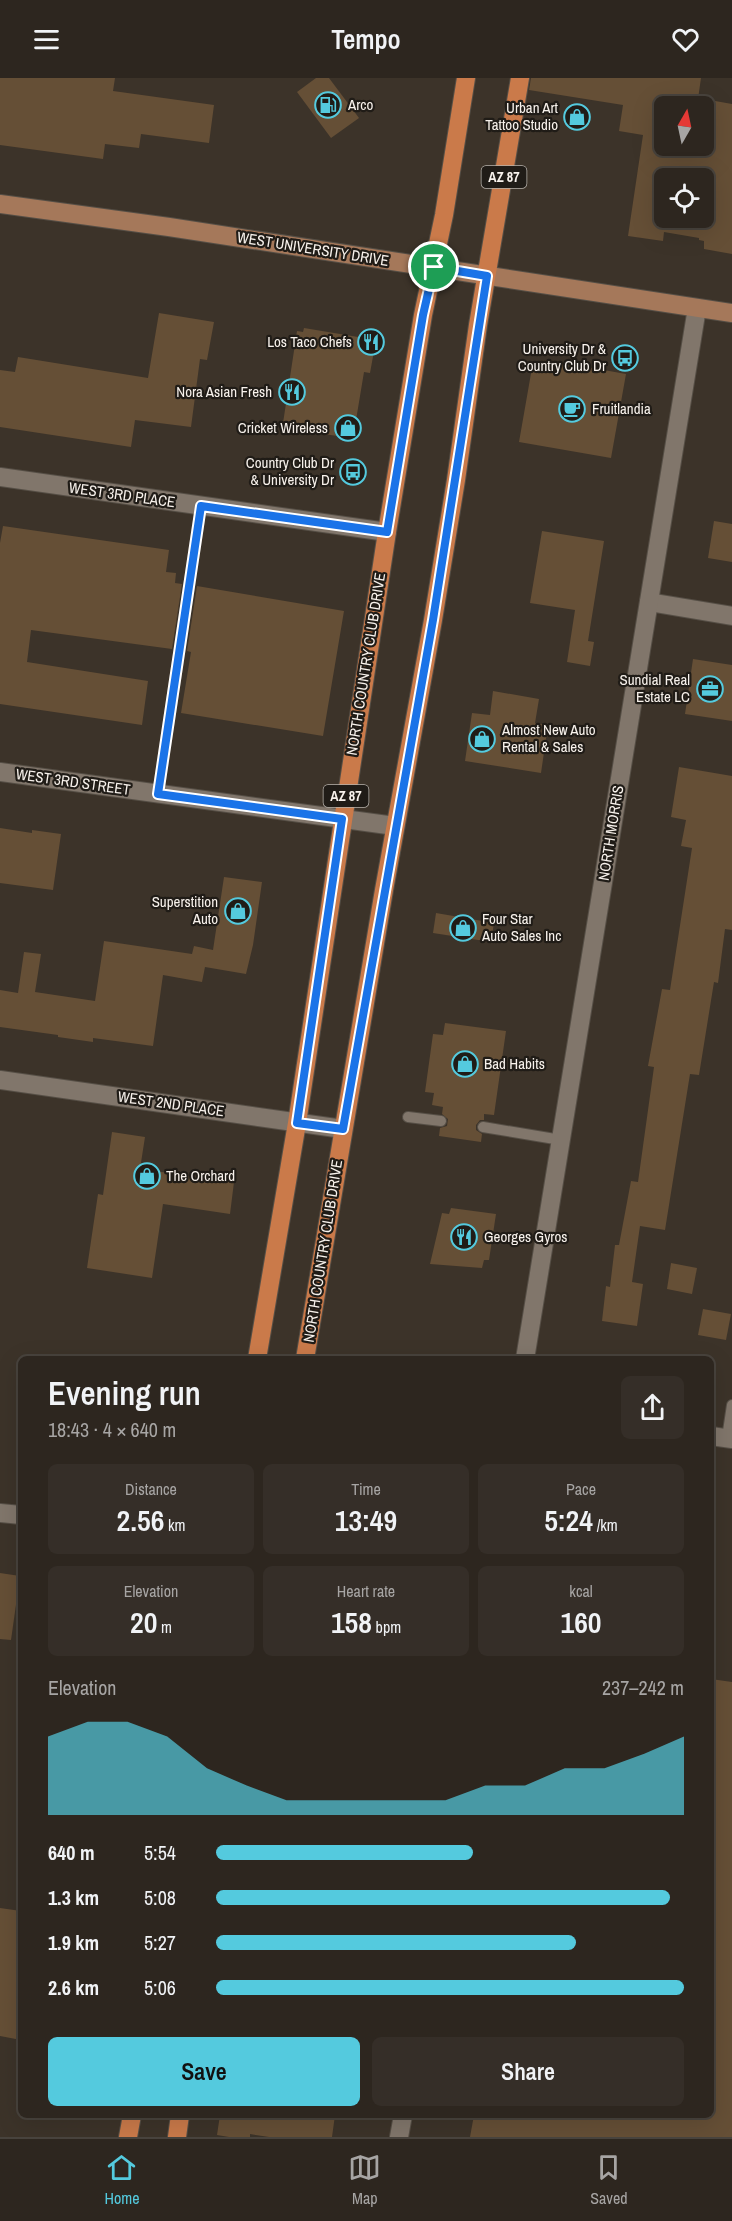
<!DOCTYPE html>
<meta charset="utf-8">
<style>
body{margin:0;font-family:"Archivo Narrow",sans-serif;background:#352e28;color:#f1f3f6;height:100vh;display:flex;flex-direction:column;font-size:22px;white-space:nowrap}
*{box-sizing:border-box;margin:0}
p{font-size:20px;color:#a7a5a4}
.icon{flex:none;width:33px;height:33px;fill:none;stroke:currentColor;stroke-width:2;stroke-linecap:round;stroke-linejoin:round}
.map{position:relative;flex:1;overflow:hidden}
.panel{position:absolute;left:18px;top:1278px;width:696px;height:762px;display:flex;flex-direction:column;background:#2d261f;border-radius:9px;box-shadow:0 6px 24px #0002,0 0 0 2px #48433d}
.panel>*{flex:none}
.needle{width:39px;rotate:9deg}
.buttons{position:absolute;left:654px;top:18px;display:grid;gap:12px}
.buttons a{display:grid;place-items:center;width:60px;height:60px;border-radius:9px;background:#2d261f;box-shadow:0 6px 24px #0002,0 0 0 2px #48433d;font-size:30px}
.pin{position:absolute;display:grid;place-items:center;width:51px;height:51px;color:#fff;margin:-26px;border:3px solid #fff;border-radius:50%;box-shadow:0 2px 6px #0007}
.round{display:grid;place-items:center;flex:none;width:63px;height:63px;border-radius:9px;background:#352e28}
.headline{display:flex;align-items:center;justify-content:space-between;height:102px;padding:0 30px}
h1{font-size:33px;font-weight:600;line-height:45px}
.figures{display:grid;grid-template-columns:repeat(3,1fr);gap:9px;height:102px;padding:6px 30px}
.figures div{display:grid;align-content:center;border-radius:9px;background:#352e28;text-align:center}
.figures b{font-size:30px;font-weight:600}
.figures small{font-size:16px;font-weight:400}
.figures p{font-size:16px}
.chart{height:168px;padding:12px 30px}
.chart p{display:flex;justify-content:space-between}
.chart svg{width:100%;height:108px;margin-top:6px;fill:#54cade;opacity:.7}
.action{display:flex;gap:12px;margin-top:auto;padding:12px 30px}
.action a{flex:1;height:69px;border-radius:9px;background:#54cade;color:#111;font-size:24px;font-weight:600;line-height:69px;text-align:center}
.action a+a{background:#352e28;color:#f1f3f6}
ul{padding:0 30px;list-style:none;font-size:20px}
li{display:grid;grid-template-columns:96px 72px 1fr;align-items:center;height:45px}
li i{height:15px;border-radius:8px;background:#54cade}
header{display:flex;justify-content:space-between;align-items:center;height:78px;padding:0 30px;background:#2d261f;font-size:27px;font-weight:600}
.menu{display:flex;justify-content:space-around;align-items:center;height:84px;border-top:2px solid #48433d;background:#2d261f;font-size:16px;color:#a7a5a4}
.menu a{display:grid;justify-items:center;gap:3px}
.menu .on{color:#54cade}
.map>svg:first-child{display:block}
.building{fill:#654f36;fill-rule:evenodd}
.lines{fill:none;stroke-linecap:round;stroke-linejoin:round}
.service-casing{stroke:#564f46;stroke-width:12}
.minor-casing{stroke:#564f46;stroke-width:20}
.secondary-casing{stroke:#564f46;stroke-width:20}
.primary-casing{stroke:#564f46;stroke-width:20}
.service{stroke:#81766b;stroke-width:10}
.minor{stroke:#81766b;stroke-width:18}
.secondary{stroke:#a5785a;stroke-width:18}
.primary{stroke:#ca7a4a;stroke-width:18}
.route-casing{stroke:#fff;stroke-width:12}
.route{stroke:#1a73e8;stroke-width:8}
.labels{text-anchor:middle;stroke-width:4.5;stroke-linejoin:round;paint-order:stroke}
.shield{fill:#201c17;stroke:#b7b2ac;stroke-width:1.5}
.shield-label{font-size:14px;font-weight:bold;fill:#f8f2ec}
.poi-label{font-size:15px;fill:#f8f2ec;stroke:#201c17;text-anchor:end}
.street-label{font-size:15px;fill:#f8f2ec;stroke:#201c17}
</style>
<header><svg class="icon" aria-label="menu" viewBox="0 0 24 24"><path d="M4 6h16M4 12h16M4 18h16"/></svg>Tempo<svg class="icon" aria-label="heart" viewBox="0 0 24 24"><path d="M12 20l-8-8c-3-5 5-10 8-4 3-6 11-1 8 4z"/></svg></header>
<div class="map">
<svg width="732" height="2059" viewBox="0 0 732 2059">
<rect width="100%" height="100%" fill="#3c3329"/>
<g class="building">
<polygon points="0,0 115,0 113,13 214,27 209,65 141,56 139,70 105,66 103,81 0,67"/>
<polygon points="316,0 329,0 359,40 331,60 297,14"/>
<path d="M531,0H701L697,28H664V68H704V21L732,26V176L704,171V163L699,162V160L664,154L663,163L628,158L643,57L619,53L623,27L529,12ZM664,100H704V140H664Z"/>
<polygon points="159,235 214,244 207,282 200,281 191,349 135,342 131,369 0,349 0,292 15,294 18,279 148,300"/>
<polygon points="304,250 376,262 370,295 364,294 353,360 285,351 286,345 283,345 297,253 303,254"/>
<polygon points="533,284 559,288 559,284 626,296 611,380 519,364"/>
<polygon points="714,443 732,446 732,484 708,480"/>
<polygon points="3,448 169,472 166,494 176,495 175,505 182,506 172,571 31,552 27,584 148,603 142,647 0,626 0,465"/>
<polygon points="542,453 604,463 588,563 594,564 590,588 567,584 575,532 530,525"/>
<polygon points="197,508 344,533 323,658 181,635 191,574 187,573"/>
<polygon points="693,581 732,587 732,643 685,636"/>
<polygon points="493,613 539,621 535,645 548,647 541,695 465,683 472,635 490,637"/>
<polygon points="679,689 732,698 732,852 725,851 718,905 714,904 699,997 690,996 665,1152 640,1148 632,1204 643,1206 637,1248 602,1243 606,1208 610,1209 615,1167 619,1167 631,1103 638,1104 654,989 648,988 662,911 670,912 692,770 681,768 686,742 671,739"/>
<polygon points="0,750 32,755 32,752 61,756 53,812 0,805"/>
<polygon points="224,799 262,804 253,867 246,896 205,889 202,904 163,897 153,968 93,960 93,964 58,959 58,957 0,949 0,912 18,915 24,874 41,876 35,914 95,923 104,863 192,876 194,868 213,872"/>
<polygon points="436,835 494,845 491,864 433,855"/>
<polygon points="445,945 506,953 494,1037 484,1036 484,1042 480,1042 476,1047 476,1052 482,1056 481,1064 439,1058 440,1050 447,1048 448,1041 442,1036 443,1029 432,1027 434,1015 425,1014 433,956 443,957"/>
<polygon points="112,1054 145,1059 140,1091 234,1104 230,1136 163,1126 152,1200 87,1190 98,1116 103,1117"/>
<polygon points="451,1130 496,1136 489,1182 484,1182 482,1190 430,1186 442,1135 449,1136"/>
<polygon points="671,1185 697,1190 692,1216 667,1211"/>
<polygon points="703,1231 731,1236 726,1262 698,1257"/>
<polygon points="0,1495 20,1498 11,1562 0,1561"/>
<polygon points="711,1601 732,1604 732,2059 470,2059 474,2037 711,2037"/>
<polygon points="0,1830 21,1833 21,1962 0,1958"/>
<polygon points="220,2037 335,2037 332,2059 269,2059 250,2056 250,2059 229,2059 217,2057"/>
</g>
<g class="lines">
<g class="service-casing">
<g id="service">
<polyline points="158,716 201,428"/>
<polyline points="408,1039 441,1043"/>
<polyline points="483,1049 561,1062"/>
<polyline points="727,1360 732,1327"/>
</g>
</g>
<g class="minor-casing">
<g id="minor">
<polyline points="0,399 387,454"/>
<polyline points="649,524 732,538"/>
<polyline points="0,694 395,748"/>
<polyline points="0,1002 343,1051"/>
<polyline points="525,1281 697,230"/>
<polyline points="711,1358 732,1361"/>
<polyline points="0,1435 21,1437"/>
<polyline points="399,2059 403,2037"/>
</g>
</g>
<g class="secondary-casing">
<polyline id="secondary" points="0,126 169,149 732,235"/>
</g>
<g class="primary-casing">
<g id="primary">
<polyline points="257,1281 297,1045 387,454 423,237 444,137 466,0"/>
<polyline points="305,1281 384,812 433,542 456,402 478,247 520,0"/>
<polyline points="128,2059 132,2037"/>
<polyline points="177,2059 180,2037"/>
</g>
</g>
<use href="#service" class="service"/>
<use href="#minor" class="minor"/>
<use href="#secondary" class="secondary"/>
<use href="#primary" class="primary"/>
</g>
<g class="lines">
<g class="route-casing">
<polygon id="route" points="434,189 487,198 433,542 343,1051 297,1045 342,741 158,716 201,428 387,454 423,237"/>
</g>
<use href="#route" class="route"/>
</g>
<defs>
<g id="fuel-ring" transform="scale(1.35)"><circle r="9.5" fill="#201c17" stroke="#54cade" stroke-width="1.5"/><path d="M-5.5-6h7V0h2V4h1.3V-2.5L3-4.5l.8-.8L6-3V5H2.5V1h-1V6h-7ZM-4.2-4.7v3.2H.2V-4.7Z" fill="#54cade"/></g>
<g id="shop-ring" transform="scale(1.35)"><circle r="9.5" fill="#201c17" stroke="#54cade" stroke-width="1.5"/><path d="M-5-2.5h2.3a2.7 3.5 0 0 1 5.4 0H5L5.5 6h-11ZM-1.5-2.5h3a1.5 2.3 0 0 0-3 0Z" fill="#54cade"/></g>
<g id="restaurant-ring" transform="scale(1.35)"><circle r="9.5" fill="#201c17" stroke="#54cade" stroke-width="1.5"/><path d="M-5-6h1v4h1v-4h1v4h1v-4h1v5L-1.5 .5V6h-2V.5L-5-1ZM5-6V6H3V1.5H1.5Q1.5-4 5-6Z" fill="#54cade"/></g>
<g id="bus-ring" transform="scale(1.35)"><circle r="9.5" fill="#201c17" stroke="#54cade" stroke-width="1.5"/><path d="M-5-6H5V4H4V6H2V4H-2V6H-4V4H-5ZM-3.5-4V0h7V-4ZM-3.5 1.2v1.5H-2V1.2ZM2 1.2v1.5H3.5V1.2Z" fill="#54cade"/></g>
<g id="cafe-ring" transform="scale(1.35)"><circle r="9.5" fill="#201c17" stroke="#54cade" stroke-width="1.5"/><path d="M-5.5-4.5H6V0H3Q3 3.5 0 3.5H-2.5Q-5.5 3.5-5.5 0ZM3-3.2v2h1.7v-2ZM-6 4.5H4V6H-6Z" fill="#54cade"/></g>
<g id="office-ring" transform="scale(1.35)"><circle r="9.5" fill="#201c17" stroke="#54cade" stroke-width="1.5"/><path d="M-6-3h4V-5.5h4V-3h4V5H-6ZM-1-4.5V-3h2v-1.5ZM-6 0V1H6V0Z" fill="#54cade"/></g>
</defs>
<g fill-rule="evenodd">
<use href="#fuel-ring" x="328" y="27"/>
<use href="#shop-ring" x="577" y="39"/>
<use href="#restaurant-ring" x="371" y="264"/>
<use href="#bus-ring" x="625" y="280"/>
<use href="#restaurant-ring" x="292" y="314"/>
<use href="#cafe-ring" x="572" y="331"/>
<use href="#shop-ring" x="348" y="350"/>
<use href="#bus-ring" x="353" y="394"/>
<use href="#office-ring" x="710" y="611"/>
<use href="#shop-ring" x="482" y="661"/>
<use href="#shop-ring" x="238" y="833"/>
<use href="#shop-ring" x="463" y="850"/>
<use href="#shop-ring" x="465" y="986"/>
<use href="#shop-ring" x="147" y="1098"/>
<use href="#restaurant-ring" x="464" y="1159"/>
</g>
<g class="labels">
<g class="shield">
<rect x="481.5" y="88" width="45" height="22" rx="4.5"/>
<rect x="323.5" y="707" width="45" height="22" rx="4.5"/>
</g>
<g class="shield-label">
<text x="504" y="104">AZ 87</text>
<text x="346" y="723">AZ 87</text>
</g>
<g class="poi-label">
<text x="348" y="32" text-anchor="start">Arco</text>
<text x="558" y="35">Urban Art<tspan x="558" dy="17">Tattoo Studio</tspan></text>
<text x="352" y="269">Los Taco Chefs</text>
<text x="606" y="276">University Dr &amp;<tspan x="606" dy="17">Country Club Dr</tspan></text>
<text x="272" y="319">Nora Asian Fresh</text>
<text x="592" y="336" text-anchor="start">Fruitlandia</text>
<text x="328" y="355">Cricket Wireless</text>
<text x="334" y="390">Country Club Dr<tspan x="334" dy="17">&amp; University Dr</tspan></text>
<text x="690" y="607">Sundial Real<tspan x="690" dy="17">Estate LC</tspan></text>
<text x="502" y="657" text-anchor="start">Almost New Auto<tspan x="502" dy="17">Rental &amp; Sales</tspan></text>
<text x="218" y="829">Superstition<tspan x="218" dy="17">Auto</tspan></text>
<text x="482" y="846" text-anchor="start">Four Star<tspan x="482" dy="17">Auto Sales Inc</tspan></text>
<text x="484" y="991" text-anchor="start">Bad Habits</text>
<text x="166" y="1103" text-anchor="start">The Orchard</text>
<text x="484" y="1164" text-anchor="start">Georges Gyros</text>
</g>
<g class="street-label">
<text transform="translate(313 171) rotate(9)" y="5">WEST UNIVERSITY DRIVE</text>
<text transform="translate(122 417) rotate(8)" y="5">WEST 3RD PLACE</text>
<text transform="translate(366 586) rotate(-81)" y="5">NORTH COUNTRY CLUB DRIVE</text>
<text transform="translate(73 704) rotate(8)" y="5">WEST 3RD STREET</text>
<text transform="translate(611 755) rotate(-81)" y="5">NORTH MORRIS</text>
<text transform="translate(171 1026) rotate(8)" y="5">WEST 2ND PLACE</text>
<text transform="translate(323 1173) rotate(-81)" y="5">NORTH COUNTRY CLUB DRIVE</text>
</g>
</g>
</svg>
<div class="buttons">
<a><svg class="needle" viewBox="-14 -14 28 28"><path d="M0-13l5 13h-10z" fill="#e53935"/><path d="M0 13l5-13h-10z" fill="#a7a5a4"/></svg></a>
<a><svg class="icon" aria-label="locate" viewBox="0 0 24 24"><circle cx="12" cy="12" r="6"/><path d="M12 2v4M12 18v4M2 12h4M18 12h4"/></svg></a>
</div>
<div class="pin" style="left:434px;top:189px;background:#1e9e55"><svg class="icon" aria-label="arrive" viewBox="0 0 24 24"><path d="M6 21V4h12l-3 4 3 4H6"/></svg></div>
<section class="panel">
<div class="headline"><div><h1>Evening run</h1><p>18:43 · 4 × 640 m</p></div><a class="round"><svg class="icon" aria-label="share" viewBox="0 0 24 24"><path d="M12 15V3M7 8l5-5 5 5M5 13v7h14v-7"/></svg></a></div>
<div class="figures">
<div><p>Distance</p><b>2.56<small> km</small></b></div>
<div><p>Time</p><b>13:49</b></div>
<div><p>Pace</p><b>5:24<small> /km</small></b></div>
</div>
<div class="figures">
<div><p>Elevation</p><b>20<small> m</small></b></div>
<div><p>Heart rate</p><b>158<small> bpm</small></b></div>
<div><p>kcal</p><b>160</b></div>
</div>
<div class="chart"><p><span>Elevation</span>237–242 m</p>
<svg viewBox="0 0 160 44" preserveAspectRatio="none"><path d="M0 44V12L10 6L20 6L30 12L40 25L50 32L60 38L70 38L80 38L90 38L100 38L110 32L120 32L130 25L140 25L150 19L160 12V44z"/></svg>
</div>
<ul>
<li><b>640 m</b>5:54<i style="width:55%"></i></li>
<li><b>1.3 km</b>5:08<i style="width:97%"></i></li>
<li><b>1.9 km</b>5:27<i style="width:77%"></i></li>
<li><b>2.6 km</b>5:06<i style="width:100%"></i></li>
</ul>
<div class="action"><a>Save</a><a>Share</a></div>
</section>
</div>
<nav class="menu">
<a class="on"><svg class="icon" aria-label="home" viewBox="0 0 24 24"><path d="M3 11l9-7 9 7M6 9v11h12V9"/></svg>Home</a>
<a><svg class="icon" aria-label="map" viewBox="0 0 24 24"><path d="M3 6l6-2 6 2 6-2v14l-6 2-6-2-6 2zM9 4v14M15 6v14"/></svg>Map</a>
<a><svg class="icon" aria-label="saved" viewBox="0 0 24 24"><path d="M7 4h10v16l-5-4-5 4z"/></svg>Saved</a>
</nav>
